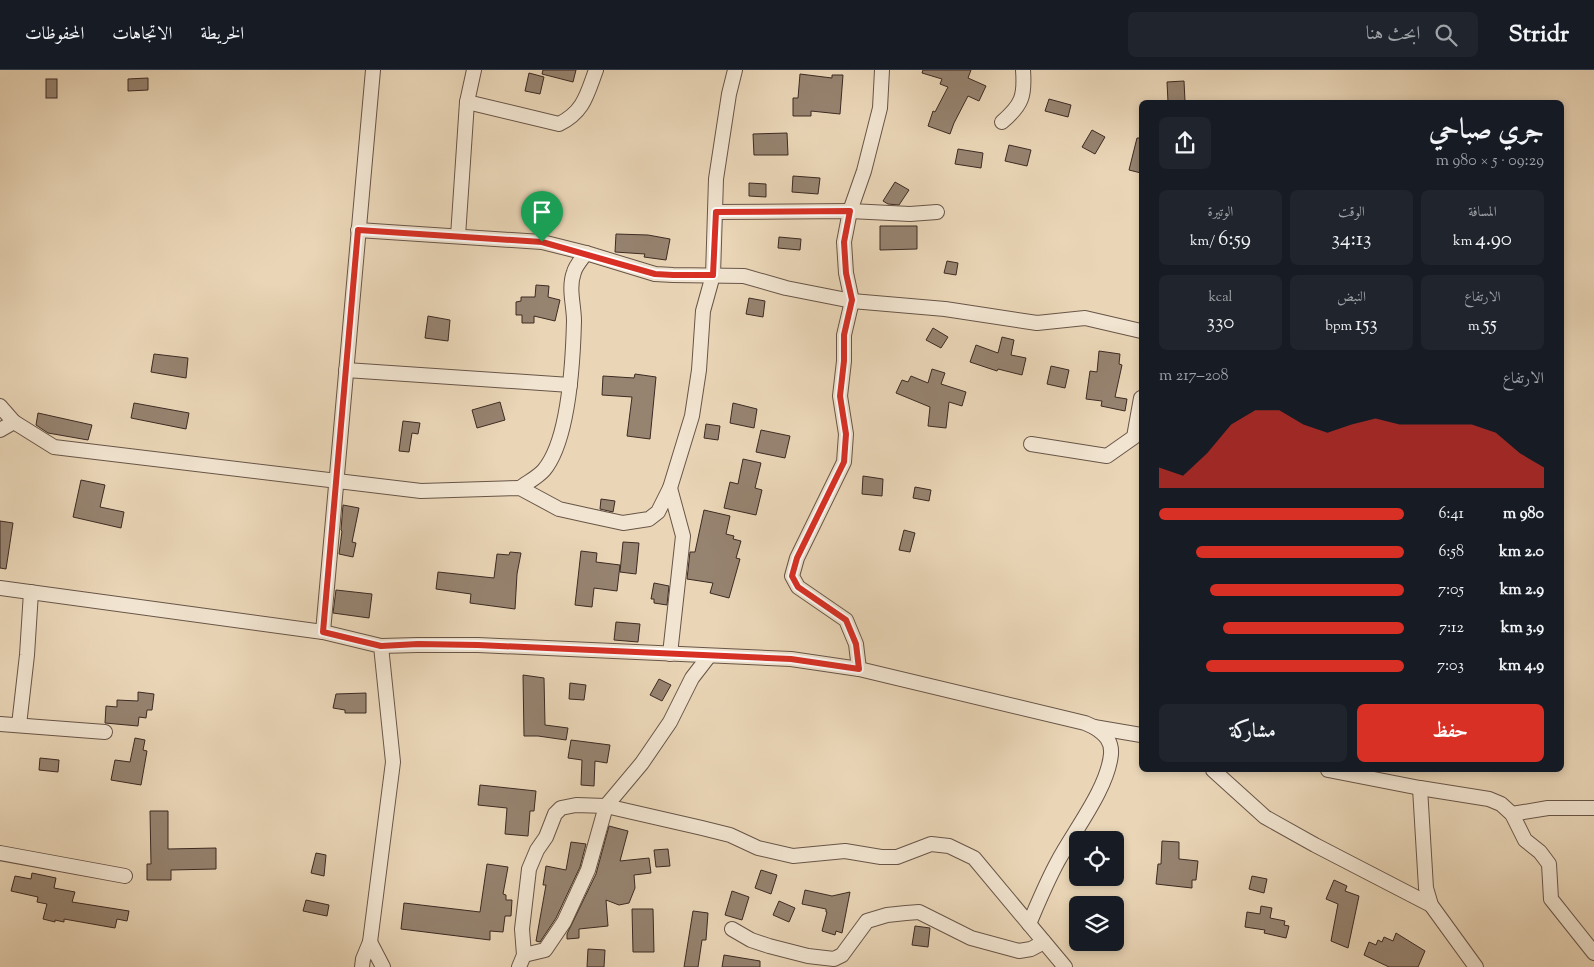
<!DOCTYPE html>
<html lang="ar">
<meta charset="utf-8">
<style>
body{margin:0;font-family:"Sorts Mill Goudy",Amiri,serif;background:#20242c;color:#f1f3f6;direction:rtl;height:100vh;display:flex;flex-direction:column;font-size:19px;white-space:nowrap}
*{box-sizing:border-box;margin:0}
p{font-size:16px;color:#9ea1a6}
.icon{flex:none;width:28px;height:28px;fill:none;stroke:currentColor;stroke-width:2;stroke-linecap:round;stroke-linejoin:round}
.map{position:relative;flex:1;overflow:hidden;direction:ltr}
.details{position:absolute;left:1139px;top:30px;width:425px;height:672px;display:flex;flex-direction:column;background:#171b24;border-radius:8px;box-shadow:0 2px 8px #0003;direction:rtl}
.details>*{flex:none}
.controls{position:absolute;left:1069px;top:761px;display:grid;gap:10px}
.controls a{display:grid;place-items:center;width:55px;height:55px;border-radius:8px;background:#171b24;box-shadow:0 2px 8px #0003;font-size:25px}
.pin{position:absolute;display:grid;place-items:center;width:42px;height:42px;color:#fff;margin:-51px -21px;border-radius:50% 50% 50% 0;rotate:-45deg;box-shadow:0 0 5px #0007}
.pin .icon{rotate:45deg}
.round{display:grid;place-items:center;flex:none;width:52px;height:52px;border-radius:8px;background:#20242c}
.head{display:flex;align-items:center;justify-content:space-between;height:85px;padding:0 20px}
h1{font-size:28px;font-weight:600;line-height:38px}
.stats{display:grid;grid-template-columns:repeat(3,1fr);gap:8px;height:85px;padding:5px 20px}
.stats div{display:grid;align-content:center;border-radius:8px;background:#20242c;text-align:center}
.stats b{font-size:21px;font-weight:600}
.stats small{font-size:14px;font-weight:400}
.stats p{font-size:14px}
.chart{height:140px;padding:10px 20px}
.chart p{display:flex;justify-content:space-between}
.chart svg{width:100%;height:90px;margin-top:5px;fill:#d93025;opacity:.7}
.action{display:flex;gap:10px;margin-top:auto;padding:10px 20px}
.action a{flex:1;height:58px;border-radius:8px;background:#d93025;color:#fff;font-size:20px;font-weight:600;line-height:58px;text-align:center}
.action a+a{background:#20242c;color:#f1f3f6}
ul{padding:0 20px;list-style:none;font-size:16px}
li{display:grid;grid-template-columns:80px 60px 1fr;align-items:center;height:38px}
li i{height:12px;border-radius:6px;background:#d93025}
header{display:flex;align-items:center;gap:30px;box-sizing:border-box;height:70px;padding:0 25px;background:#171b24;border-bottom:1px solid #363941}
header strong{font-size:24px}
nav{display:flex;gap:28px;margin-inline-start:auto;font-size:18px}
.search{width:350px;height:45px;background:#20242c;display:flex;align-items:center;gap:12px;box-sizing:border-box;padding:0 18px;border-radius:8px;color:#9ea1a6;font-size:19px}
.map>svg:first-child{display:block}
.building{fill:#968370;stroke:#3c2a23}
.lines{fill:none;stroke-linecap:round;stroke-linejoin:round}
.street-casing{stroke:#685548;stroke-width:16}
.street{stroke:#f1e4d0;stroke-width:14}
.route-casing{stroke:#fff;stroke-width:10}
.route{stroke:#d93025;stroke-width:6}
</style>
<header>
<strong>Stridr</strong>
<div class="search"><svg class="icon" aria-label="search" viewBox="0 0 24 24"><circle cx="10" cy="10" r="6"/><path d="M15 15l6 6"/></svg>ابحث هنا</div>
<nav><a>الخريطة</a><a>الاتجاهات</a><a>المحفوظات</a></nav>
</header>
<div class="map">
<svg width="1594" height="897" viewBox="0 0 1594 897">
<rect width="100%" height="100%" fill="#ead6b7"/>
<filter id="stains"><feTurbulence type="fractalNoise" baseFrequency=".004" numOctaves="4"/><feColorMatrix values="0 0 0 0 .2 0 0 0 0 .09 0 0 0 0 .02 0 0 0 .5 -.17"/></filter>
<radialGradient id="worn" r=".72"><stop offset=".6" stop-color="#630" stop-opacity="0"/><stop offset="1" stop-color="#630" stop-opacity=".3"/></radialGradient>
<g class="building">
<polygon points="543,0 576,0 573,12 542,4"/>
<polygon points="923,0 971,0 968,8 986,16 979,31 968,26 954,53 950,64 928,56 933,41 935,42 948,17 940,14 942,9 922,3"/>
<polygon points="529,3 544,7 540,24 525,21"/>
<polygon points="800,4 832,8 832,5 843,5 840,44 811,41 811,46 793,46 793,28 798,28"/>
<polygon points="148,8 148,20 128,21 128,9"/>
<rect x="46" y="9" width="11" height="19"/>
<polygon points="1184,11 1185,31 1168,32 1167,12"/>
<polygon points="1049,29 1071,35 1068,47 1045,41"/>
<polygon points="1092,60 1105,67 1095,84 1082,77"/>
<polygon points="787,63 788,85 754,85 753,64"/>
<polygon points="1137,68 1141,68 1141,103 1129,100"/>
<polygon points="1009,75 1031,80 1027,96 1005,91"/>
<polygon points="958,79 983,83 981,98 955,94"/>
<polygon points="793,106 820,108 818,124 792,122"/>
<polygon points="895,112 909,120 899,135 888,134 883,131"/>
<polygon points="749,113 766,114 766,127 749,126"/>
<polygon points="880,156 917,156 917,179 880,180"/>
<polygon points="616,164 648,165 670,169 666,190 644,187 645,184 615,182"/>
<polygon points="779,167 801,169 800,180 778,178"/>
<polygon points="947,191 958,193 956,205 944,203"/>
<polygon points="536,215 549,216 548,227 560,230 555,251 534,246 534,253 522,253 522,245 516,245 516,232 521,231 521,227 535,227"/>
<polygon points="749,228 765,231 763,247 746,244"/>
<polygon points="428,246 450,250 448,271 425,268"/>
<polygon points="933,258 948,267 941,278 926,270"/>
<polygon points="1002,267 1014,270 1011,285 1026,288 1022,305 998,299 997,301 970,292 976,275 998,283"/>
<polygon points="1099,281 1120,284 1119,294 1122,295 1115,327 1127,329 1125,341 1101,336 1102,331 1086,329 1090,301 1097,302"/>
<polygon points="154,284 188,288 186,308 151,302"/>
<polygon points="1051,296 1069,300 1065,318 1047,314"/>
<polygon points="932,299 945,303 941,314 966,322 962,336 949,332 946,358 928,356 930,337 896,323 902,310 908,312 911,306 928,313"/>
<polygon points="635,304 656,307 650,369 627,366 632,327 602,325 603,306 634,308"/>
<polygon points="500,332 505,350 477,358 472,340"/>
<polygon points="134,333 189,343 186,359 131,348"/>
<polygon points="733,333 757,339 754,358 730,353"/>
<polygon points="38,343 92,355 88,370 48,363 36,355"/>
<polygon points="403,351 420,353 418,364 412,363 409,382 399,381"/>
<polygon points="706,354 720,356 718,370 704,368"/>
<polygon points="761,360 790,366 785,388 756,382"/>
<polygon points="743,389 761,393 755,418 762,420 756,445 724,438 730,412 738,414"/>
<polygon points="863,406 883,409 882,426 862,424"/>
<polygon points="81,410 105,415 100,437 124,442 121,458 73,447"/>
<polygon points="915,417 931,420 929,431 913,428"/>
<polygon points="601,429 615,431 613,442 600,439"/>
<polygon points="343,435 359,438 352,472 356,473 353,487 339,484 342,461 341,460"/>
<polygon points="704,440 730,446 726,464 734,466 733,469 741,471 736,488 740,489 729,528 710,523 713,513 687,509 690,482 695,482"/>
<polygon points="0,451 13,453 6,499 0,498"/>
<polygon points="904,460 915,463 910,482 899,480"/>
<polygon points="623,472 639,473 636,504 620,502"/>
<polygon points="581,481 597,483 596,492 620,495 617,521 594,518 592,537 575,535"/>
<polygon points="510,482 521,483 517,504 515,539 470,533 471,524 436,519 438,502 494,508 497,484 509,485"/>
<polygon points="654,513 669,516 667,535 654,533 654,529 651,529"/>
<polygon points="336,520 372,524 369,548 333,543"/>
<polygon points="616,552 640,554 638,572 614,570"/>
<polygon points="523,605 544,608 545,655 568,658 566,670 538,666 524,666"/>
<polygon points="659,609 671,615 662,631 650,625"/>
<polygon points="570,613 586,615 584,630 569,629"/>
<polygon points="138,622 154,624 152,640 147,640 146,648 139,647 138,656 105,653 106,636 117,637 117,630 138,631"/>
<polygon points="366,623 366,643 345,643 345,640 333,638 336,624"/>
<polygon points="135,668 145,670 143,680 147,681 141,715 111,710 115,690 130,692"/>
<polygon points="571,670 610,675 607,693 595,691 594,716 581,715 582,690 568,688"/>
<polygon points="40,688 59,690 58,702 39,700"/>
<polygon points="480,715 536,721 534,741 530,741 528,766 505,764 507,738 478,735"/>
<polygon points="150,741 168,741 168,779 216,778 216,799 171,800 171,810 147,810 147,794 151,794"/>
<polygon points="609,756 628,761 620,791 649,788 651,803 634,805 635,818 629,833 619,835 606,830 608,856 579,859 579,868 567,869 567,864 596,804"/>
<polygon points="1162,771 1179,772 1179,789 1198,791 1196,810 1192,810 1192,818 1156,814 1158,794 1161,794"/>
<polygon points="571,772 586,774 580,797 556,848 540,872 536,871 546,815 543,815 546,796 566,800"/>
<polygon points="668,779 670,796 656,797 654,780"/>
<polygon points="316,783 326,785 324,806 311,803"/>
<polygon points="487,794 508,797 503,824 506,825 506,830 512,830 511,846 505,846 503,862 490,861 490,870 401,859 404,833 480,842"/>
<polygon points="761,800 777,805 771,824 755,818"/>
<polygon points="32,803 56,808 54,818 75,822 72,832 129,841 127,851 117,849 115,858 64,849 64,852 55,850 55,852 43,849 47,834 37,832 38,827 11,821 15,806 31,809"/>
<polygon points="1252,806 1267,809 1264,823 1249,819"/>
<polygon points="1334,810 1347,816 1345,821 1359,826 1348,878 1331,871 1338,834 1326,829"/>
<polygon points="805,820 832,826 850,822 842,863 836,861 835,865 822,861 827,842 826,842 826,839 802,834"/>
<polygon points="732,821 749,827 742,850 725,845"/>
<polygon points="306,830 329,835 327,846 303,841"/>
<polygon points="779,831 795,838 789,852 773,845"/>
<polygon points="1261,836 1272,838 1270,848 1285,851 1284,855 1289,856 1286,868 1264,863 1265,860 1245,857 1247,842 1260,844"/>
<polygon points="632,839 653,839 654,882 633,882"/>
<polygon points="693,841 708,843 706,870 702,870 698,897 684,897"/>
<polygon points="915,856 930,858 928,877 912,875"/>
<polygon points="1396,863 1425,881 1418,897 1389,897 1364,885 1369,872 1376,875 1378,870 1382,872 1384,867 1393,871"/>
<polygon points="588,879 605,880 604,897 587,897"/>
<polygon points="724,885 760,891 760,897 722,897"/>
</g>
<g class="lines">
<g class="street-casing">
<g id="street">
<path d="M467,32L559,54C584,42 587,24 596,0"/>
<path d="M1002,52C1022,35 1025,26 1023,0"/>
<polyline points="716,142 850,141 910,144 937,142"/>
<polyline points="358,160 542,172 586,183 655,204 673,205 744,206 786,218 852,231 945,239 1037,253 1085,248 1141,261"/>
<polyline points="458,166 467,32 474,0"/>
<polyline points="346,300 570,315"/>
<polyline points="0,336 14,352 54,377 421,421 520,418 559,439 586,445 623,453 649,449 658,442 670,418 692,346 699,300 703,241 713,205 716,109 729,24 735,0"/>
<polyline points="0,360 14,352"/>
<polyline points="1031,374 1107,386 1134,367 1141,328"/>
<path d="M520,418C528,412 538,407 544,400C569,370 573,290 574,251C574,235 568,218 574,202C576,195 582,189 586,183"/>
<polyline points="0,518 323,562 381,576 393,692 370,872 363,889 362,897"/>
<polyline points="323,562 373,0"/>
<polyline points="381,576 417,575 478,575 791,589 859,599 1085,653 1094,657 1141,665"/>
<polyline points="670,584 683,466 670,418"/>
<polyline points="859,599 856,574 846,550 798,517 792,506 797,488 844,392 846,364 840,326 844,291 844,265 852,231 846,203 844,172 850,141 864,101 880,38 882,0"/>
<polyline points="0,654 105,662"/>
<polyline points="19,655 27,585 31,522"/>
<polyline points="1213,700 1265,747 1315,775 1431,835"/>
<polyline points="1328,700 1420,718 1489,729 1501,734 1512,744 1525,770 1540,782 1549,794 1551,829 1594,883"/>
<polyline points="1420,718 1426,818 1431,835 1476,897"/>
<polyline points="1512,744 1548,738 1594,738"/>
<polyline points="0,783 125,806"/>
<path d="M1029,854C1038,833 1047,811 1058,791C1074,761 1108,718 1111,684C1112,671 1105,664 1094,657"/>
<polyline points="732,859 751,870 769,876 808,886 834,889 842,885 867,851 887,845 906,843 919,842 971,868 1019,881 1031,879 1044,872"/>
<polyline points="370,872 383,897"/>
<polyline points="524,885 545,880 564,852 588,800 606,736 642,693 670,652 692,608 709,586"/>
<polyline points="519,897 524,885 522,859 529,799 537,780 546,767 555,744 561,738 576,735 606,736 702,758 730,765 758,778 793,786 845,781 881,787 897,787 931,774 949,776 974,788 1065,897"/>
</g>
</g>
<use href="#street" class="street"/>
</g>
<g class="lines">
<g class="route-casing">
<polygon id="route" points="850,141 844,172 846,203 852,230 844,265 844,291 840,326 846,364 844,392 797,488 792,506 798,517 846,550 856,574 859,599 791,589 478,575 418,574 381,576 323,562 358,160 542,172 655,204 673,205 713,205 716,142"/>
</g>
<use href="#route" class="route"/>
</g>
<rect width="100%" height="100%" filter="url(#stains)"/>
<rect width="100%" height="100%" fill="url(#worn)"/>
</svg>
<div class="controls">
<a><svg class="icon" aria-label="locate" viewBox="0 0 24 24"><circle cx="12" cy="12" r="6"/><path d="M12 2v4M12 18v4M2 12h4M18 12h4"/></svg></a>
<a><svg class="icon" aria-label="layers" viewBox="0 0 24 24"><path d="M12 4l9 5-9 5-9-5zM3 14l9 5 9-5"/></svg></a>
</div>
<div class="pin" style="left:542px;top:172px;background:#1e9e55"><svg class="icon" aria-label="arrive" viewBox="0 0 24 24"><path d="M6 21V4h12l-3 4 3 4H6"/></svg></div>
<section class="details">
<div class="head"><div><h1>جري صباحي</h1><p>09:29 · 5 × 980 m</p></div><a class="round"><svg class="icon" aria-label="share" viewBox="0 0 24 24"><path d="M12 15V3M7 8l5-5 5 5M5 13v7h14v-7"/></svg></a></div>
<div class="stats">
<div><p>المسافة</p><b>4.90<small> km</small></b></div>
<div><p>الوقت</p><b>34:13</b></div>
<div><p>الوتيرة</p><b>6:59<small> /km</small></b></div>
</div>
<div class="stats">
<div><p>الارتفاع</p><b>55<small> m</small></b></div>
<div><p>النبض</p><b>153<small> bpm</small></b></div>
<div><p>kcal</p><b>330</b></div>
</div>
<div class="chart"><p><span>الارتفاع</span>208–217 m</p>
<svg viewBox="0 0 160 44" preserveAspectRatio="none"><path d="M0 44V34L10 38L20 27L30 13L40 6L50 6L60 13L70 17L80 13L90 10L100 13L110 13L120 13L130 13L140 17L150 27L160 34V44z"/></svg>
</div>
<ul>
<li><b>980 m</b>6:41<i style="width:100%"></i></li>
<li><b>2.0 km</b>6:58<i style="width:85%"></i></li>
<li><b>2.9 km</b>7:05<i style="width:79%"></i></li>
<li><b>3.9 km</b>7:12<i style="width:74%"></i></li>
<li><b>4.9 km</b>7:03<i style="width:81%"></i></li>
</ul>
<div class="action"><a>حفظ</a><a>مشاركة</a></div>
</section>
</div>
